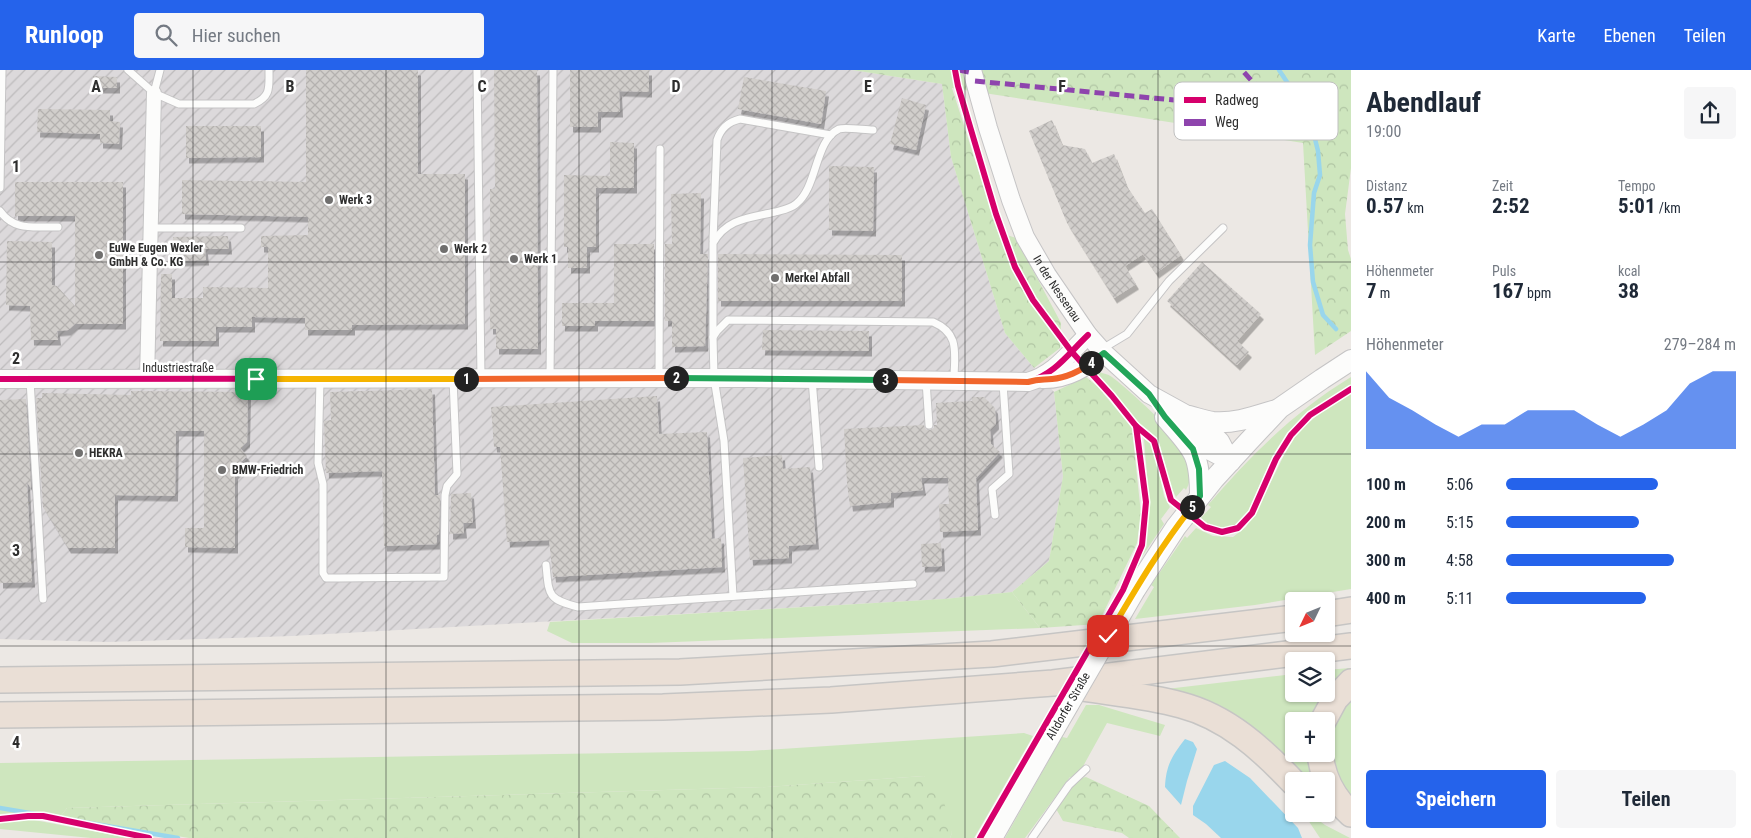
<!DOCTYPE html>
<html lang="de">
<meta charset="utf-8">
<style>
body{margin:0;font-family:"Roboto Condensed",sans-serif;background:#f6f6f7;color:#1f2937;height:100vh;display:flex;flex-direction:column;font-size:19px;white-space:nowrap}
*{box-sizing:border-box;margin:0}
p{font-size:16px;color:#747a83}
.icon{flex:none;width:28px;height:28px;fill:none;stroke:currentColor;stroke-width:2;stroke-linecap:round;stroke-linejoin:round}
.map{position:relative;flex:1;overflow:hidden}
.sheet{display:flex;flex-direction:column;background:#fff;width:400px}
.sheet>*{flex:none}
.needle{width:32px;rotate:227deg}
.tools{position:absolute;left:1285px;top:522px;display:grid;gap:10px}
.tools a{display:grid;place-items:center;width:50px;height:50px;border-radius:5px;background:#fff;box-shadow:0 1px 4px #0004;font-size:25px}
.pin{position:absolute;display:grid;place-items:center;width:42px;height:42px;color:#fff;margin:-21px;border-radius:10px;box-shadow:0 2px 8px #0006}
.km{position:absolute;width:25px;height:25px;margin:-12px;border-radius:50%;background:#222;color:#fff;font-size:14px;line-height:25px;text-align:center}
.round{display:grid;place-items:center;flex:none;width:52px;height:52px;border-radius:5px;background:#f6f6f7}
.summary{display:flex;align-items:center;justify-content:space-between;height:85px;padding:0 15px}
h1{font-size:28px;font-weight:700;line-height:38px}
.figures{display:grid;grid-template-columns:repeat(3,1fr);gap:8px;height:85px;padding:5px 15px}
.figures div{display:grid;align-content:center}
.figures b{font-size:21px;font-weight:700}
.figures small{font-size:14px;font-weight:400}
.figures p{font-size:14px}
.chart{height:140px;padding:10px 15px}
.chart p{display:flex;justify-content:space-between}
.chart svg{width:100%;height:90px;margin-top:5px;fill:#2563eb;opacity:.7}
.action{display:flex;gap:10px;margin-top:auto;padding:10px 15px}
.action a{flex:1;height:58px;border-radius:5px;background:#2563eb;color:#fff;font-size:20px;font-weight:700;line-height:58px;text-align:center}
.action a+a{background:#f6f6f7;color:#1f2937}
ul{padding:0 15px;list-style:none;font-size:16px}
li{display:grid;grid-template-columns:80px 60px 1fr;align-items:center;height:38px}
li i{height:12px;border-radius:6px;background:#2563eb}
header{display:flex;align-items:center;gap:30px;box-sizing:border-box;height:70px;padding:0 25px;background:#2563eb;color:#fff}
header strong{font-size:24px}
nav{display:flex;gap:28px;margin-inline-start:auto;font-size:18px}
.search{width:350px;height:45px;background:#f6f6f7;display:flex;align-items:center;gap:12px;box-sizing:border-box;padding:0 18px;border-radius:5px;color:#747a83;font-size:19px}
main{display:flex;flex:1;min-height:0}
.map>svg:first-child{display:block}
.industrial{fill:url(#industrial-furrows)}
.grass{fill:#cee6be}
.forest{fill:url(#forest-crowns)}
.water{fill:#99d6ec}
.lines{fill:none;stroke-linecap:round;stroke-linejoin:round}
.stream{stroke:#99d6ec;stroke-width:4.5}
.building{fill:url(#building-cross-hatch);filter:url(#shadow)}
.service-casing{stroke:#c5c4c5;stroke-width:9}
.minor-casing{stroke:#c5c4c5;stroke-width:16}
.tertiary-casing{stroke:#c5c4c5;stroke-width:20}
.secondary-casing{stroke:#c5c4c5;stroke-width:22}
.motorway-casing{stroke:#c6c5c4;stroke-width:28}
.service{stroke:#fcfcfb;stroke-width:7}
.minor{stroke:#fcfcfb;stroke-width:14}
.tertiary{stroke:#fcfcfb;stroke-width:18}
.secondary{stroke:#fcfcfb;stroke-width:20}
.motorway{stroke:#eadfd6;stroke-width:25}
.secondary-bridge-casing{stroke:#c5c4c5;stroke-width:22;stroke-linecap:butt}
.secondary-bridge{stroke:#fcfcfb;stroke-width:20}
.quiet{stroke:#8e44ad;stroke-width:5;stroke-dasharray:10 5;stroke-linecap:butt}
.cycleway-casing{stroke:#fff;stroke-width:9}
.cycleway{stroke:#d6006c;stroke-width:6}
.split-1-casing{stroke:#fff;stroke-width:10}
.split-2-casing{stroke:#fff;stroke-width:10}
.split-3-casing{stroke:#fff;stroke-width:10}
.split-4-casing{stroke:#fff;stroke-width:10}
.split-5-casing{stroke:#fff;stroke-width:10}
.split-6-casing{stroke:#fff;stroke-width:10}
.split-1{stroke:#f5b400;stroke-width:6}
.split-2{stroke:#f0652b;stroke-width:6}
.split-3{stroke:#22a559;stroke-width:6}
.split-4{stroke:#f0652b;stroke-width:6}
.split-5{stroke:#22a559;stroke-width:6}
.split-6{stroke:#f5b400;stroke-width:6}
.grid{fill:none;stroke:#2e2e2e;stroke-width:1;stroke-opacity:0.55}
.poi-dot{fill:#706f6e;stroke:#fff;stroke-width:2}
.labels{text-anchor:middle;stroke-width:5;stroke-linejoin:round;paint-order:stroke}
.poi-label{font-size:12px;font-weight:bold;fill:#2e2e2e;stroke:#fff;text-anchor:start}
.street-label{font-size:12px;fill:#2e2e2e;stroke:#fff}
.key{fill:#fff;stroke:#c0c0c0;stroke-width:1}
.key-label{font-size:14px;fill:#2e2e2e}
.grid-label{font-size:16px;text-anchor:middle;font-weight:bold;fill:#2e2e2e;stroke:#fff;stroke-width:5;stroke-linejoin:round;paint-order:stroke}
</style>
<header>
<strong>Runloop</strong>
<div class="search"><svg class="icon" aria-label="search" viewBox="0 0 24 24"><circle cx="10" cy="10" r="6"/><path d="M15 15l6 6"/></svg>Hier suchen</div>
<nav><a>Karte</a><a>Ebenen</a><a>Teilen</a></nav>
</header>
<main>
<div class="map">
<svg width="1351" height="768" viewBox="0 0 1351 768">
<defs>
<pattern id="industrial-furrows" width="10" height="10" patternUnits="userSpaceOnUse" patternTransform="scale(1.25)"><rect width="10" height="10" fill="#dcd9db"/><path d="M-1 1l2-2M0 10L10 0M9 11l2-2" fill="none" stroke="#bdbbbc"/></pattern>
<pattern id="forest-crowns" width="20" height="18" patternUnits="userSpaceOnUse" patternTransform="scale(1.25)"><rect width="20" height="18" fill="#cee6be"/><path d="M2 6a3 3 0 1 1 6 0M12 15a3 3 0 1 1 6 0" fill="none" stroke="#b1c6a4"/></pattern>
<pattern id="building-cross-hatch" width="8" height="8" patternUnits="userSpaceOnUse" patternTransform="scale(1.25)"><rect width="8" height="8" fill="#d1cecb"/><path d="M0 0l8 8M0 8l8-8" fill="none" stroke="#b4b1af"/></pattern>
<filter id="shadow"><feDropShadow dx="3" dy="5.5" stdDeviation="0" flood-color="#0004"/></filter>
</defs>
<rect width="100%" height="100%" fill="#ece8e4"/>
<polygon class="industrial" points="0,0 852,0 942,14 951,87 1005,263 1054,322 1063,406 1049,491 1012,522 944,529 292,566 108,572 0,569"/>
<g class="grass">
<path d="M1097,302C1102,303 1108,304 1112,307C1127,318 1181,367 1188,383C1192,394 1192,410 1186,420L1184,418L1176,427L1172,419L1160,376L1155,367L1140,356L1097,305Z"/>
<path d="M1351,307V316C1330,330 1305,343 1289,363C1270,385 1260,416 1248,442C1236,460 1217,465 1201,448L1211,437L1208,435C1250,386 1295,341 1351,307Z"/>
<polygon points="1351,324 1351,519 1255,535 1135,549 1154,517 1151,515 1185,466 1187,468 1196,458 1213,466 1233,467 1246,457 1266,422 1287,379 1298,362 1320,343"/>
<polygon points="1144,369 1149,371 1155,383 1164,426 1170,437 1161,449 1164,454 1141,488 1145,470 1150,439"/>
<polygon points="1012,522 1040,558 650,573 572,573 547,561 550,552 944,529"/>
<polygon points="1350,598 1351,601 1316,651 1294,651 1294,684 1314,684 1319,711 1301,711 1158,620 1294,604 1294,624 1326,624 1326,600"/>
<polygon points="1351,623 1351,735 1328,690 1329,661"/>
<polygon points="1086,635 1099,635 1165,655 1160,666 1107,653 1076,709 1070,707 1025,768 1005,768 1062,667 1067,668"/>
<polygon points="1024,663 1033,666 974,768 950,768 952,763 924,706 767,717 67,738 60,747 29,742 0,744 0,693 749,681"/>
<polygon points="1304,744 1310,744 1325,755 1350,768 1320,768"/>
<polygon points="29,749 129,768 91,768 0,759 0,752"/>
</g>
<g class="forest">
<polygon points="852,0 1351,0 1351,98 1345,144 1348,180 1351,189 1351,261 1315,285 1303,73 952,18 998,162 1016,168 1061,253 1060,278 1034,298 1005,263 951,87 942,14"/>
<polygon points="1086,307 1098,317 1132,358 1141,444 1137,473 1098,554 1040,558 1012,522 1049,491 1063,406 1054,322"/>
<polygon points="924,706 942,724 952,763 950,768 189,768 60,747 67,738 767,717"/>
<polygon points="1086,707 1149,736 1180,768 1129,768 1122,763 1063,751 1055,737 1076,709"/>
</g>
<g class="water">
<path d="M1185,669L1193,672L1197,679L1187,711L1181,735L1165,717C1166,695 1172,686 1185,669Z"/>
<polygon points="1225,691 1250,708 1298,758 1302,768 1221,768 1206,754 1193,745 1193,736 1214,695"/>
</g>
<g class="lines">
<g class="stream">
<polyline points="1279,0 1295,24"/>
<polyline points="1296,27 1312,57 1318,81 1320,105 1314,123 1310,175 1313,212 1323,245 1336,259"/>
<polyline points="0,738 178,768"/>
</g>
</g>
<g class="building">
<polygon points="306,0 418,0 418,104 465,104 465,254 352,255 352,260 305,260 305,248 252,247 252,257 216,257 216,271 160,271 161,204 172,204 172,228 203,228 203,217 268,218 268,177 261,177 261,166 308,165 308,147 182,144 182,110 306,112"/>
<polygon points="494,0 537,0 538,279 496,279 496,259 490,259 490,119 495,119"/>
<polygon points="570,0 649,0 649,22 619,21 620,42 598,42 598,57 570,57"/>
<polygon points="93,6 117,7 117,18 93,18"/>
<polygon points="744,7 826,21 821,54 738,39"/>
<polygon points="902,28 926,35 916,80 890,74"/>
<polygon points="38,39 110,40 110,51 120,52 119,74 100,73 100,64 37,62"/>
<polygon points="1052,50 1062,75 1085,79 1092,93 1114,84 1126,115 1145,143 1152,139 1181,185 1156,203 1143,184 1125,196 1136,214 1114,228 1067,153 1029,61"/>
<polygon points="186,56 261,56 261,87 186,88"/>
<polygon points="610,72 634,73 634,118 596,118 596,177 587,177 587,198 568,198 568,177 564,177 564,105 610,106"/>
<polygon points="829,96 874,97 873,161 829,160"/>
<polygon points="15,112 123,112 123,254 75,254 68,260 57,261 58,270 31,270 30,236 6,235 7,171 52,172 52,215 57,216 75,236 75,146 15,146"/>
<polygon points="701,123 700,184 708,184 705,276 672,277 672,251 665,251 665,174 672,174 671,124"/>
<polygon points="228,166 229,179 205,179 206,190 177,191 177,179 173,179 173,167"/>
<polygon points="614,174 654,174 654,251 595,251 595,256 562,256 562,233 614,233"/>
<polygon points="718,184 902,185 902,231 718,231"/>
<polygon points="1202,192 1261,244 1237,271 1249,282 1237,295 1167,231"/>
<polygon points="763,260 869,261 869,281 762,280"/>
<polygon points="432,319 435,425 440,425 439,464 437,465 437,474 384,476 382,401 326,403 324,351 331,350 330,322"/>
<polygon points="131,321 248,322 247,372 240,378 247,386 240,393 243,396 235,404 235,478 185,477 185,458 204,458 204,361 176,361 175,426 115,425 115,478 68,478 43,437 36,328 42,328 42,323 131,325"/>
<polygon points="657,326 659,364 707,362 712,469 721,468 722,497 553,507 549,470 507,472 500,377 494,377 491,337"/>
<polygon points="972,327 984,327 995,338 996,354 990,360 991,374 1000,382 976,408 978,460 940,462 939,434 949,434 948,408 921,408 923,420 891,423 891,432 850,436 847,413 844,359 924,355 926,360 930,360 934,358 934,355 937,355 936,333 972,331"/>
<polygon points="26,329 31,418 27,412 32,512 0,513 0,330"/>
<polygon points="782,385 783,399 810,397 816,474 789,476 789,488 750,490 743,388"/>
<polygon points="471,423 473,453 463,453 464,463 450,464 451,424"/>
<polygon points="941,473 942,496 922,497 921,474"/>
</g>
<g class="lines">
<g class="service-casing">
<g id="service">
<path d="M128,0L154,23L179,34H254C271,26 269,18 269,0"/>
<polyline points="477,0 481,308"/>
<polyline points="154,23 160,0"/>
<polyline points="0,118 2,0"/>
<path d="M0,141C15,162 35,156 58,157"/>
<polyline points="151,158 241,158"/>
<path d="M713,170L717,70C721,58 728,52 740,49L831,65"/>
<path d="M713,267V173C727,148 750,148 775,142C782,140 790,139 796,134C818,117 814,71 839,59C845,57 865,60 873,60"/>
<polyline points="1102,279 1127,264 1169,211 1223,158"/>
<polyline points="550,308 553,0"/>
<polyline points="659,308 660,79"/>
<polyline points="812,309 819,397"/>
<polyline points="30,310 43,529"/>
<polyline points="320,310 318,393 323,414 323,503 326,508 339,508 444,507 445,425 447,416 457,404 453,309"/>
<polyline points="926,311 929,355"/>
<polyline points="995,445 992,419 1009,404 1003,313"/>
<path d="M546,495C549,525 547,529 578,537L913,514"/>
<path d="M733,526L724,371L714,308L713,267L717,261L728,250L933,252C961,264 954,284 954,311"/>
<polyline points="1032,768 1069,715 1086,699"/>
</g>
</g>
<g class="minor-casing">
<polyline id="minor" points="147,309 154,23"/>
</g>
<g class="tertiary-casing">
<g id="tertiary">
<path id="s1" d="M972,0L988,58L1011,130L1025,167L1047,205L1088,265L1104,283L1149,324L1189,346L1213,364L1220,371L1231,392"/>
<path d="M0,309L752,308L1028,312C1055,304 1068,284 1088,265"/>
<path d="M1042,309C1067,310 1086,297 1104,283"/>
<polyline points="1181,360 1210,381 1231,392"/>
</g>
</g>
<g class="secondary-casing">
<g id="secondary">
<path d="M1189,346C1197,348 1205,351 1213,352C1235,354 1256,346 1276,340"/>
<path d="M1165,347C1193,380 1200,382 1200,426"/>
<polyline points="1135,520 1176,457 1214,409 1248,372 1280,338 1322,309 1351,290"/>
<polyline points="992,768 1055,658"/>
</g>
</g>
<g class="motorway-casing">
<g id="motorway">
<polyline points="1326,544 1351,540"/>
<polyline points="0,610 680,602 992,584 1294,548"/>
<path d="M1082,618C1115,623 1149,626 1181,635C1227,647 1262,679 1294,713"/>
<polyline points="0,645 663,637 831,630 1053,613 1351,576"/>
<polyline points="1323,651 1335,629 1351,612"/>
<path d="M1320,684C1323,708 1332,727 1351,744"/>
</g>
</g>
<use href="#service" class="service"/>
<use href="#minor" class="minor"/>
<use href="#tertiary" class="tertiary"/>
<use href="#secondary" class="secondary"/>
<use href="#motorway" class="motorway"/>
<g class="secondary-bridge-casing">
<polyline id="secondary-bridge" points="1055,658 1135,520"/>
</g>
<use href="#secondary-bridge" class="secondary-bridge"/>
<g class="quiet">
<polyline points="959,0 973,3"/>
<polyline points="975,11 1278,40 1242,0"/>
</g>
<g class="cycleway-casing">
<g id="cycleway">
<polyline points="955,0 958,16 996,144 1015,197 1033,230 1071,281 1112,326 1136,356 1154,371 1171,430 1205,457 1222,462 1238,458 1252,443 1276,389 1291,365 1310,345 1351,319"/>
<path d="M0,309L752,308L1028,312C1055,304 1068,284 1088,265"/>
<polyline points="0,749 28,746 43,746 149,768"/>
<polyline points="980,768 1123,520 1142,475 1146,432 1136,356"/>
</g>
</g>
<use href="#cycleway" class="cycleway"/>
</g>
<g class="lines">
<g class="split-1-casing">
<polyline id="split-1" points="256,309 466,309"/>
</g>
<g class="split-2-casing">
<polyline id="split-2" points="466,309 676,308"/>
</g>
<g class="split-3-casing">
<polyline id="split-3" points="676,308 885,310"/>
</g>
<g class="split-4-casing">
<path id="split-4" d="M885,310L1028,312C1039,309 1042,310 1052,309C1065,308 1081,301 1091,293"/>
</g>
<g class="split-5-casing">
<polyline id="split-5" points="1091,293 1104,283 1149,324 1165,347 1193,379 1199,399 1200,426 1192,437"/>
</g>
<g class="split-6-casing">
<path id="split-6" d="M1108,566C1134,522 1160,477 1192,437"/>
</g>
<use href="#split-1" class="split-1"/>
<use href="#split-2" class="split-2"/>
<use href="#split-3" class="split-3"/>
<use href="#split-4" class="split-4"/>
<use href="#split-5" class="split-5"/>
<use href="#split-6" class="split-6"/>
</g>
<path class="grid" d="M193,0V768M386,0V768M579,0V768M772,0V768M965,0V768M1158,0V768M0,192H1351M0,384H1351M0,576H1351"/>
<g class="poi-dot">
<circle cx="329" cy="130" r="5"/>
<circle cx="444" cy="179" r="5"/>
<circle cx="99" cy="185" r="5"/>
<circle cx="514" cy="189" r="5"/>
<circle cx="775" cy="208" r="5"/>
<circle cx="79" cy="383" r="5"/>
<circle cx="222" cy="400" r="5"/>
</g>
<g class="labels">
<g class="poi-label">
<text x="339" y="134">Werk 3</text>
<text x="109" y="182">EuWe Eugen Wexler<tspan x="109" dy="14">GmbH &amp; Co. KG</tspan></text>
<text x="454" y="183">Werk 2</text>
<text x="524" y="193">Werk 1</text>
<text x="785" y="212">Merkel Abfall</text>
<text x="89" y="387">HEKRA</text>
<text x="232" y="404">BMW-Friedrich</text>
</g>
<g class="street-label">
<text dy="4" stroke="none"><textPath href="#s1" startOffset="236">In der Nessenau</textPath></text>
<text x="178" y="302">Industriestraße</text>
<text transform="translate(1068 636) rotate(-60)" y="4">Altdorfer Straße</text>
</g>
</g>
<rect x="1174" y="12" width="164" height="58" rx="8" class="key"/>
<rect x="1184" y="27" width="22" height="6" fill="#d6006c"/>
<rect x="1184" y="49" width="22" height="7" fill="#8e44ad"/>
<g class="key-label">
<text x="1215" y="35">Radweg</text>
<text x="1215" y="57">Weg</text>
</g>
<g class="grid-label">
<text x="96" y="22">A</text>
<text x="290" y="22">B</text>
<text x="482" y="22">C</text>
<text x="676" y="22">D</text>
<text x="868" y="22">E</text>
<text x="1062" y="22">F</text>
<text x="16" y="102">1</text>
<text x="16" y="294">2</text>
<text x="16" y="486">3</text>
<text x="16" y="678">4</text>
</g>
</svg>
<div class="tools">
<a><svg class="needle" viewBox="-14 -14 28 28"><path d="M0-13l5 13h-10z" fill="#e53935"/><path d="M0 13l5-13h-10z" fill="#747a83"/></svg></a>
<a><svg class="icon" aria-label="layers" viewBox="0 0 24 24"><path d="M12 4l9 5-9 5-9-5zM3 14l9 5 9-5"/></svg></a>
<a>+</a>
<a>−</a>
</div>
<div class="pin" style="left:256px;top:309px;background:#1e9e55"><svg class="icon" aria-label="arrive" viewBox="0 0 24 24"><path d="M6 21V4h12l-3 4 3 4H6"/></svg></div>
<div class="pin" style="left:1108px;top:566px;background:#d93025"><svg class="icon" aria-label="check" viewBox="0 0 24 24"><path d="M5 12l5 5 9-10"/></svg></div>
<b class="km" style="left:466px;top:309px">1</b>
<b class="km" style="left:676px;top:308px">2</b>
<b class="km" style="left:885px;top:310px">3</b>
<b class="km" style="left:1091px;top:293px">4</b>
<b class="km" style="left:1192px;top:437px">5</b>
</div>
<section class="sheet">
<div class="summary"><div><h1>Abendlauf</h1><p>19:00</p></div><a class="round"><svg class="icon" aria-label="share" viewBox="0 0 24 24"><path d="M12 15V3M7 8l5-5 5 5M5 13v7h14v-7"/></svg></a></div>
<div class="figures">
<div><p>Distanz</p><b>0.57<small> km</small></b></div>
<div><p>Zeit</p><b>2:52</b></div>
<div><p>Tempo</p><b>5:01<small> /km</small></b></div>
</div>
<div class="figures">
<div><p>Höhenmeter</p><b>7<small> m</small></b></div>
<div><p>Puls</p><b>167<small> bpm</small></b></div>
<div><p>kcal</p><b>38</b></div>
</div>
<div class="chart"><p><span>Höhenmeter</span>279–284 m</p>
<svg viewBox="0 0 160 44" preserveAspectRatio="none"><path d="M0 44V6L10 19L20 25L30 32L40 38L50 32L60 32L70 25L80 25L90 25L100 32L110 38L120 32L130 25L140 12L150 6L160 6V44z"/></svg>
</div>
<ul>
<li><b>100 m</b>5:06<i style="width:66%"></i></li>
<li><b>200 m</b>5:15<i style="width:58%"></i></li>
<li><b>300 m</b>4:58<i style="width:73%"></i></li>
<li><b>400 m</b>5:11<i style="width:61%"></i></li>
</ul>
<div class="action"><a>Speichern</a><a>Teilen</a></div>
</section>
</main>
